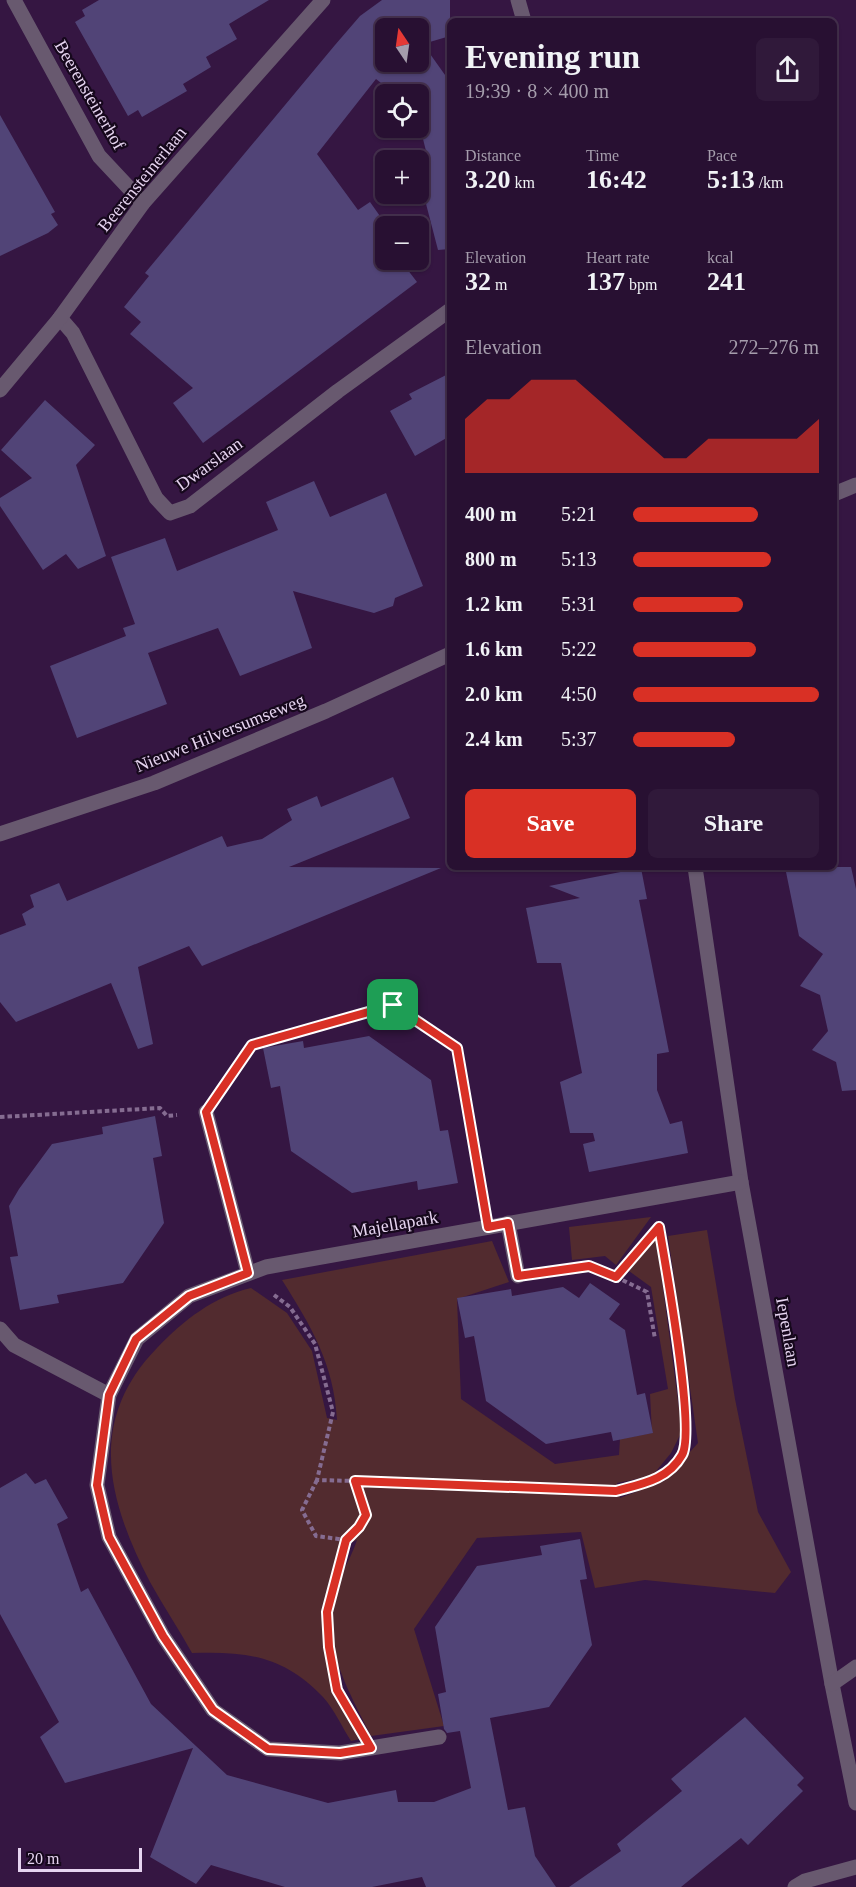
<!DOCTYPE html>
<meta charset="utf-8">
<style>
body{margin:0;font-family:Georgia,serif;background:#30193a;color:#f1f3f6;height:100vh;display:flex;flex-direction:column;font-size:22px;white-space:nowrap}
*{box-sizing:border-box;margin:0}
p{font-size:20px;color:#a59dac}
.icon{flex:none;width:33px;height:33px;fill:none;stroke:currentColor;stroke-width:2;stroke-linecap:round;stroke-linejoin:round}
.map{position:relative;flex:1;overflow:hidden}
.side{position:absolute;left:447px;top:18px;width:390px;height:852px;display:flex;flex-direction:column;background:#281032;border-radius:9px;box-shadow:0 2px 4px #0004,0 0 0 2px #44304d}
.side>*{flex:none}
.needle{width:39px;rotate:347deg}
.tools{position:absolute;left:375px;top:18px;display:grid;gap:12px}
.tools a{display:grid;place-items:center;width:54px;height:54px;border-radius:9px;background:#281032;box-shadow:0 2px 4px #0004,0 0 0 2px #44304d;font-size:30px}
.scale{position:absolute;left:18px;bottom:15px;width:124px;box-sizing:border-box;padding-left:6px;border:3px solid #e6d4f0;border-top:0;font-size:16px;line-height:21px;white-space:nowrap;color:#e6d4f0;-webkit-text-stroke:4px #16081c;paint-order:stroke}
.pin{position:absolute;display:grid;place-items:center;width:51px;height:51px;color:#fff;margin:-26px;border-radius:12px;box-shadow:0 3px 9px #0006}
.round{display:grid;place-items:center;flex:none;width:63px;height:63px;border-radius:9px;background:#30193a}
.headline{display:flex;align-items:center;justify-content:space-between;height:102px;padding:0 18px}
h1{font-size:33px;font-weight:700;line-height:45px}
.figures{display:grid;grid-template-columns:repeat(3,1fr);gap:9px;height:102px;padding:6px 18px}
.figures div{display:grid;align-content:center}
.figures b{font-size:26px;font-weight:700}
.figures small{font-size:16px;font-weight:400}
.figures p{font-size:16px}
.chart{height:168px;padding:12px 18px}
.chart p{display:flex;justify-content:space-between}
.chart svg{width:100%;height:108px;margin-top:6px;fill:#d93025;opacity:.7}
.cta{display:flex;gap:12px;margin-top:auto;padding:12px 18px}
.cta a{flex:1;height:69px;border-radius:9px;background:#d93025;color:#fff;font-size:24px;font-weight:700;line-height:69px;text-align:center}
.cta a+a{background:#30193a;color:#f1f3f6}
ul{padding:0 18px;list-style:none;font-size:20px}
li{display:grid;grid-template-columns:96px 72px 1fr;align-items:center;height:45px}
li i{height:15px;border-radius:8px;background:#d93025}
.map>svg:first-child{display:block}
.green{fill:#522b2f}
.building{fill:#514477;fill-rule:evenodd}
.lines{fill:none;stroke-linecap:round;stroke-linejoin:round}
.path{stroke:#856c91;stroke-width:4;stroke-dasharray:4.5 3;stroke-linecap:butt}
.service{stroke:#68596f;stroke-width:15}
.minor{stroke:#68596f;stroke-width:15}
.tertiary{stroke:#68596f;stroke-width:15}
.route-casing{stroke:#fff;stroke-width:12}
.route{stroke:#d93025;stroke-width:8}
.labels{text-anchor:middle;stroke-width:4.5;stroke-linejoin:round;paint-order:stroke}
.street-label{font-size:18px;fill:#e6d4f0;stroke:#16081c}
</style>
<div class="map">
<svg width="856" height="1887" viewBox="0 0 856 1887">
<rect width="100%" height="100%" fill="#351642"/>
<g class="green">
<polygon points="651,1217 616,1265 605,1256 572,1260 569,1227"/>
<path d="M707,1230L735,1399L758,1512L791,1572L775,1593L645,1580L595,1588L581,1532L477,1538L414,1629L444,1726L371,1736C352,1697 326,1654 331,1608C334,1583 350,1562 357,1540L338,1548L323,1625L325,1651L333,1690L360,1739L351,1741C342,1727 334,1709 323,1697C284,1656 246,1651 192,1653C179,1629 163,1606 150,1582C108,1501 86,1421 157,1348C184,1320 213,1297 251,1288L287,1313L312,1351L327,1418L337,1420C334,1364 311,1326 282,1280L492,1241L509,1282L457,1299L461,1399L555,1464L619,1455L620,1439L652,1433L650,1394L668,1389L651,1287L629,1271L656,1235L682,1431L671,1453L652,1476L617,1483L620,1498L664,1481L698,1443L668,1236Z"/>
</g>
<g class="building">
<polygon points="99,0 269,0 229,24 237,39 206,57 211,67 183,84 187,91 142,117 138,110 128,116 75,22 85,16 82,10"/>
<path d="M382,0H450V36L423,44L450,82V249L438,250L418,173V160L415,158L427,155L418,119V94H395L376,79L317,154L358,210L370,202L387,226L386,260H410L412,262L404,265L417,282L203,443L173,403L193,388L130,334L141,322L124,307L149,276L145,273L335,45L360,16ZM386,28H418V62H386Z"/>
<polygon points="0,115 55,212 51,214 58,225 48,233 0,256"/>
<polygon points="450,373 450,436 415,456 390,411 412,399 409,394"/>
<polygon points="45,400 95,445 76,465 106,556 78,569 66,554 43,570 0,506 0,498 32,478 1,450"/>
<polygon points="314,481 330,517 386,493 423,586 395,598 393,606 374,613 293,591 312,648 240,676 218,628 148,653 167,704 77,738 50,666 126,636 123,628 135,624 111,557 165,538 177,571 278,530 266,502"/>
<polygon points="393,777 410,818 289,867 441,868 202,966 189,946 138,967 153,1044 138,1049 111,983 16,1022 0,1002 0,935 26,925 22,914 34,907 30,895 59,883 67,901 222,836 227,847 262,839 292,820 287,809 317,796 321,807"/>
<polygon points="785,867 851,867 856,889 856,1090 842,1091 836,1062 812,1050 828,1031 820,995 800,986 823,954 799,936"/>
<polygon points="641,868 647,899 639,900 669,1052 657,1054 657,1090 670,1124 682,1121 688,1153 589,1172 583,1144 595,1141 593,1133 570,1133 560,1082 582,1073 561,963 537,963 526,908 580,898 549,886"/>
<polygon points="369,1036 431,1080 440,1131 448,1130 458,1183 418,1190 417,1181 352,1193 291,1151 280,1086 271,1088 263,1048 303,1041 304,1048"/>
<polygon points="155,1116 162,1156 153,1158 164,1223 123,1283 57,1295 59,1303 20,1310 10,1257 18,1256 9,1206 19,1189 52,1144 103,1134 102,1127"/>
<polygon points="590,1283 620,1304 609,1319 625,1330 637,1395 645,1393 653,1433 613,1441 611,1432 546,1444 486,1401 474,1336 465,1338 457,1298 511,1289 512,1296 563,1287 579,1298"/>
<polygon points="26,1473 35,1484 46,1479 68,1518 57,1524 81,1592 88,1588 151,1704 227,1775 328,1803 396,1790 398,1802 434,1802 471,1788 460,1731 447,1733 444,1729 438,1694 446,1692 435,1627 477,1566 542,1555 540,1546 580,1539 587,1579 580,1580 592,1645 549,1707 490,1718 508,1810 525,1807 535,1856 556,1887 426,1887 422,1877 372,1887 285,1887 211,1865 196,1884 150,1857 193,1748 65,1783 40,1737 59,1722 0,1614 0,1488"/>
<polygon points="745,1717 804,1778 797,1785 803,1791 748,1845 741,1838 681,1887 569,1887 621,1851 617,1844 682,1791 671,1779"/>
</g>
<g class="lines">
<g class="path">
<polyline points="221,1090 252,1045 393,1005 457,1048 483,1198"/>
<polyline points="0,1117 160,1108 167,1116 177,1115"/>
<polyline points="616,1277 647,1292 655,1339"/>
<polyline points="274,1295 290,1307 315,1344 333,1412 317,1480 355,1481 366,1515 359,1527 346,1540 327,1612 329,1647 337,1690 354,1720"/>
<polyline points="317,1480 302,1510 316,1536 346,1540"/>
<path d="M355,1481L616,1491C641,1484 668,1480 682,1455C696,1431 665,1262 659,1227L616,1277L589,1266L546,1272"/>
</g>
<g class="service">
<polyline points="206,1112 248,1273"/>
<polyline points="508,1223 518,1276"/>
</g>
<g class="minor">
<polyline points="14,0 99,156 143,203"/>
<polyline points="518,0 524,21"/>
<polyline points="60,318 73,333 156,498 170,513 190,506 338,391 450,310"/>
<polyline points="0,390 60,318 143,203 323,0"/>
<polyline points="695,867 741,1182 832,1684 856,1803"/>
<polyline points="0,1329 14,1345 109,1395"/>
<polyline points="832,1684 856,1667"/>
<polyline points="439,1737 340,1753 268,1749 213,1710 163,1636 109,1537 97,1485 109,1395 137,1339 189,1296 266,1267 741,1182"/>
<polyline points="795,1887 805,1881 856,1867"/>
</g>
<g class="tertiary">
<polyline points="834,494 856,485"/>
<polyline points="0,834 154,783 326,711 450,654"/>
</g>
</g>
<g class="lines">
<g class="route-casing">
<path id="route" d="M393,1005L457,1048L488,1227L508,1223L518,1276L589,1266L616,1277L659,1227C665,1262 696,1431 682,1455C668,1480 641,1484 616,1491L355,1481L366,1515L359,1527L346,1540L327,1612L329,1647L337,1690L371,1748L340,1753L268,1749L213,1710L163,1636L109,1537L97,1485L109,1395L136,1339L189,1296L248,1273L206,1112L252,1045Z"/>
</g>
<use href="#route" class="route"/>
</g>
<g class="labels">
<g class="street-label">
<text transform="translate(90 95) rotate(60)" y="6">Beerensteinerhof</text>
<text transform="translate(142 179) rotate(-51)" y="6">Beerensteinerlaan</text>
<text transform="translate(209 464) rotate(-36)" y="6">Dwarslaan</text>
<text transform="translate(220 733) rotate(-22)" y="6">Nieuwe Hilversumseweg</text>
<text transform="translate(395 1224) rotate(-10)" y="6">Majellapark</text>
<text transform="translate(788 1332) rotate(80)" y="6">Iepenlaan</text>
</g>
</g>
</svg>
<div class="tools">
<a><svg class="needle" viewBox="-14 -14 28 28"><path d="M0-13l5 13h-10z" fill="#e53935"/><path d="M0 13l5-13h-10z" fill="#a59dac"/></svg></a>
<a><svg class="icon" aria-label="locate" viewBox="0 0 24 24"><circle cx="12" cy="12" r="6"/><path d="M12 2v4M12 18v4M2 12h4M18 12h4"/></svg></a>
<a>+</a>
<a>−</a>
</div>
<div class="scale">20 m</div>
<div class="pin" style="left:393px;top:1005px;background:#1e9e55"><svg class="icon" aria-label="arrive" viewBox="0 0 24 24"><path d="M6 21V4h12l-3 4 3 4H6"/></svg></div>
<section class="side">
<div class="headline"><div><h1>Evening run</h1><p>19:39 · 8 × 400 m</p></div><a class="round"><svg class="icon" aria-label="share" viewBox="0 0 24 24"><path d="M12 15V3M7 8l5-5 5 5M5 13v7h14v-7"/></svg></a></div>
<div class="figures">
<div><p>Distance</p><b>3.20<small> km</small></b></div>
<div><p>Time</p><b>16:42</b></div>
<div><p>Pace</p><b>5:13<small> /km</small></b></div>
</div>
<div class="figures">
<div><p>Elevation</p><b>32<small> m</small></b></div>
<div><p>Heart rate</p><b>137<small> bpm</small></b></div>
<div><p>kcal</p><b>241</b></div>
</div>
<div class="chart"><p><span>Elevation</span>272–276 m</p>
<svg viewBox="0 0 160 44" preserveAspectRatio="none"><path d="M0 44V22L10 14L20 14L30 6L40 6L50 6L60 14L70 22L80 30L90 38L100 38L110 30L120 30L130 30L140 30L150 30L160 22V44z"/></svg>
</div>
<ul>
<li><b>400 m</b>5:21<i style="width:67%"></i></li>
<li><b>800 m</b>5:13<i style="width:74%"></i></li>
<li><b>1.2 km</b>5:31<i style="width:59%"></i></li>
<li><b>1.6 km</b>5:22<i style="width:66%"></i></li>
<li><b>2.0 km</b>4:50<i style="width:100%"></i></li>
<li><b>2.4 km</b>5:37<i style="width:55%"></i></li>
</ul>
<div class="cta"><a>Save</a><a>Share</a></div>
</section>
</div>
